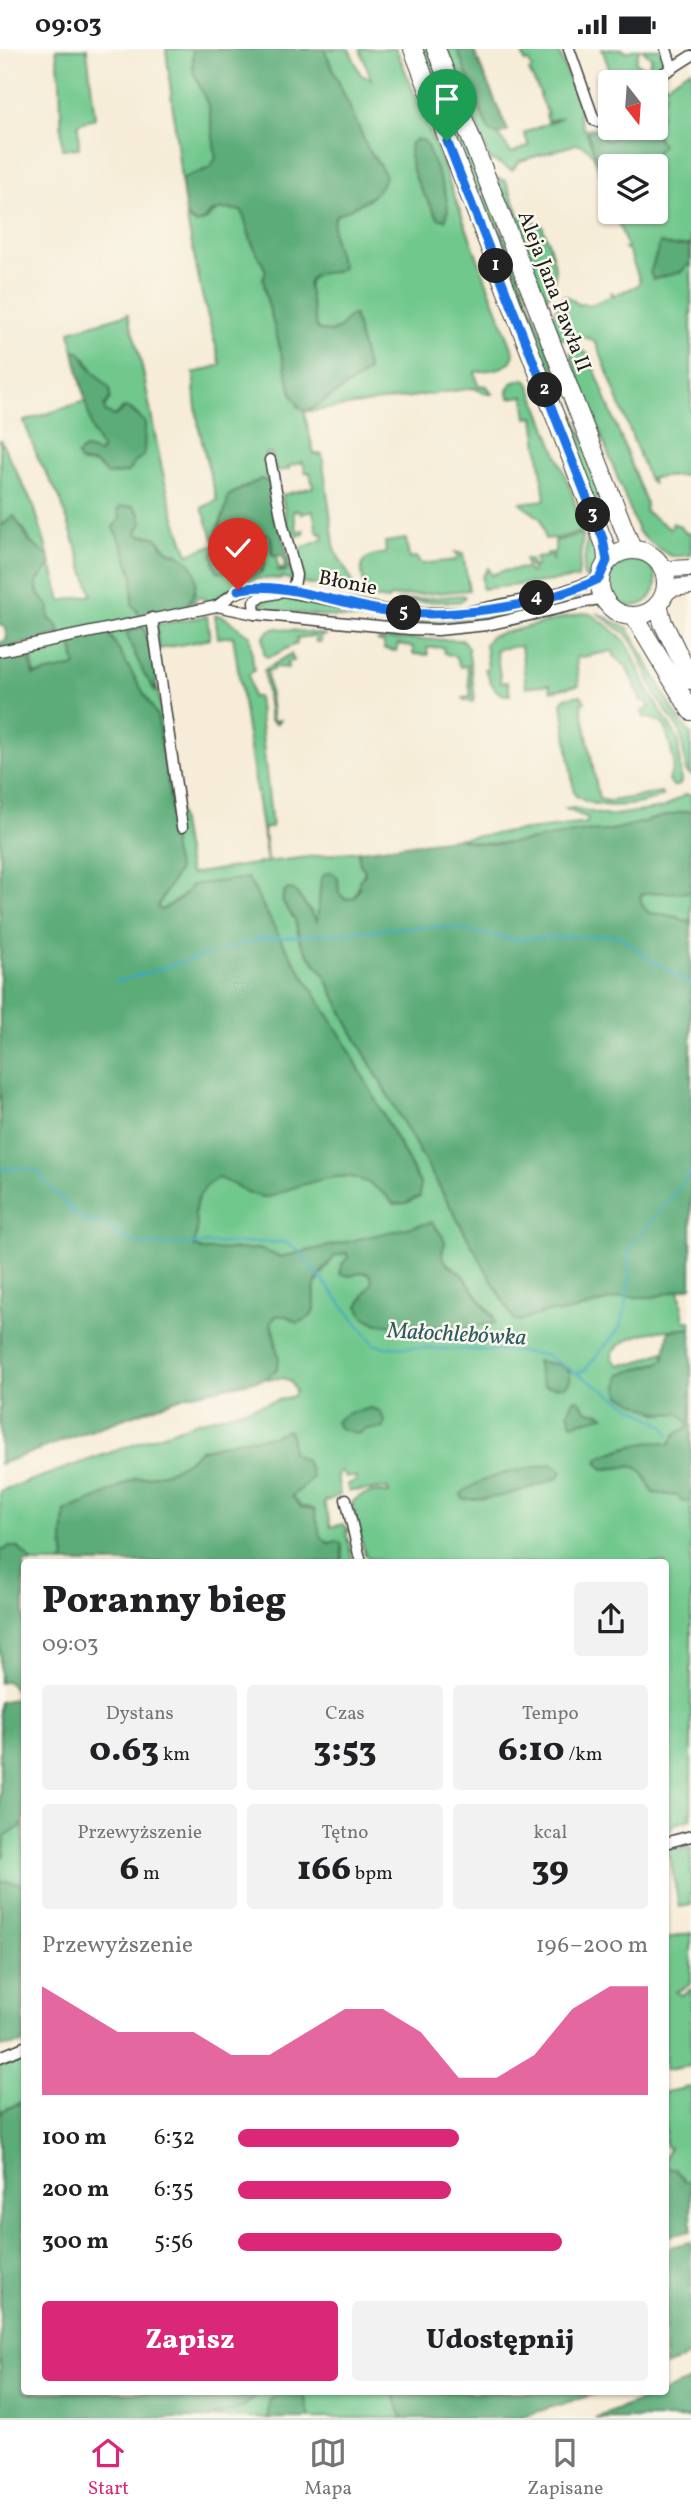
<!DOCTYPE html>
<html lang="pl">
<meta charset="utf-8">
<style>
body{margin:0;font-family:Vollkorn,serif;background:#f2f2f2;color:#202124;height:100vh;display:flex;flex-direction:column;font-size:26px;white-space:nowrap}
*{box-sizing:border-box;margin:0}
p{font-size:23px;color:#757577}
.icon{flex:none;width:38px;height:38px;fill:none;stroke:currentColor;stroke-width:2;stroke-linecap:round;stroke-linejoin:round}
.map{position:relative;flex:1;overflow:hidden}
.panel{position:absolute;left:21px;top:1510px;width:648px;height:836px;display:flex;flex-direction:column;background:#fff;border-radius:7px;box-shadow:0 2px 5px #0004}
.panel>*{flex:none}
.needle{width:46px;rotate:163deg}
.buttons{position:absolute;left:598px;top:21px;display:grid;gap:14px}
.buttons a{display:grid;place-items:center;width:70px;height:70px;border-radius:7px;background:#fff;box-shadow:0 2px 5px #0004;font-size:35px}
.pin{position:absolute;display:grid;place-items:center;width:60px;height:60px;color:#fff;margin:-72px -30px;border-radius:50% 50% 50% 0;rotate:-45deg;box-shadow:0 0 7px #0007}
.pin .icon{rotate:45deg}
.km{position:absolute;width:35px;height:35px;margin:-18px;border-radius:50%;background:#222;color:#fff;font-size:19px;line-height:35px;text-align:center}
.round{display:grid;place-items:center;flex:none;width:74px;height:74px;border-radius:7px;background:#f2f2f2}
.overview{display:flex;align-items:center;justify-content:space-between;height:119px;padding:0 21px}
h1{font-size:38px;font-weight:800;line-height:52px}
.metrics{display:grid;grid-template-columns:repeat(3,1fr);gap:10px;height:119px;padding:7px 21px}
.metrics div{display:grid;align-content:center;border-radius:7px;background:#f2f2f2;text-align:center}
.metrics b{font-size:35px;font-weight:800}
.metrics small{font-size:19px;font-weight:400}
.metrics p{font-size:19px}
.chart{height:196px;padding:14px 21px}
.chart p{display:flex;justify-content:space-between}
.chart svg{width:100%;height:126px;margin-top:7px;fill:#db2777;opacity:.7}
.action{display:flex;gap:14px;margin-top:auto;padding:14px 21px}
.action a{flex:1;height:80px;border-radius:7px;background:#db2777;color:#fff;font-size:28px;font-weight:800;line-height:80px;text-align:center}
.action a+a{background:#f2f2f2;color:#202124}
ul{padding:0 21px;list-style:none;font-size:23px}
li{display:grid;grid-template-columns:112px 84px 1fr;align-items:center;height:52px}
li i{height:18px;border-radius:9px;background:#db2777}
.status{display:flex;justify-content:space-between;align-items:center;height:49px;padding:0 35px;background:#fff;direction:ltr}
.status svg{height:19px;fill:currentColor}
.tabs{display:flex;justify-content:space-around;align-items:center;height:98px;border-top:2px solid #e0e0e0;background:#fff;font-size:19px;color:#757577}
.tabs a{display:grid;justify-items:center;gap:4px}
.tabs .active{color:#db2777}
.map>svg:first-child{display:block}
.green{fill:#71c88d;stroke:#467254;stroke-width:2;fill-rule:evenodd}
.forest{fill:#5cac78;stroke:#3c644a;stroke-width:2}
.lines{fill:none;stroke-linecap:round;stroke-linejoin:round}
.stream{stroke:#3ba9ba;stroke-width:2.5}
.street-casing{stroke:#3d3b38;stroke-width:13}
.secondary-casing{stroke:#3d3b38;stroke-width:18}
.primary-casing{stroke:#3d3b38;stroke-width:20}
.street{stroke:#fff;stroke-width:10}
.secondary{stroke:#fff;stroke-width:16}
.primary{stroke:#fff;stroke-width:18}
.route-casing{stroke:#fff;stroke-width:14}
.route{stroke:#1a73e8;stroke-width:9}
.labels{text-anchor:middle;stroke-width:5;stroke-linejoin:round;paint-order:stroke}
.street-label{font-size:21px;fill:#1c1c1c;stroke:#fbf7ec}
.water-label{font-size:23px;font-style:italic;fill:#2a5b63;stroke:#fbf7ec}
</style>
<div class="status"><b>09:03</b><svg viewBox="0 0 49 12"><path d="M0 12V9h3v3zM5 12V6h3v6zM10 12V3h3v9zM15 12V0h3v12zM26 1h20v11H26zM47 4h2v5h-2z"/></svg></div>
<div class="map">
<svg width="691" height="2369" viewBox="0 0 691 2369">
<rect width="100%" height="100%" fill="#fbf7ec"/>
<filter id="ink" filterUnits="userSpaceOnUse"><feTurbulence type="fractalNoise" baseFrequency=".0143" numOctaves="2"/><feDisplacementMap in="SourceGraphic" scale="14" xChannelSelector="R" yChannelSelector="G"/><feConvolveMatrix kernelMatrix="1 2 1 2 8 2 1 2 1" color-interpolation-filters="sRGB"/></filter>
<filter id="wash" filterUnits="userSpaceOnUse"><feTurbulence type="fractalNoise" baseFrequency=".00686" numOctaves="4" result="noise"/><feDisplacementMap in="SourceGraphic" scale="28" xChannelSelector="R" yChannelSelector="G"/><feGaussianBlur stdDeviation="1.57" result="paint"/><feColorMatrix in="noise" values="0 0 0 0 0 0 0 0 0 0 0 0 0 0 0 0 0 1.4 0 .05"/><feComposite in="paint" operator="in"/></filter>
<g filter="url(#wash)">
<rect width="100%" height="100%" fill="#f6ecd7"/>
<g class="green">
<polygon points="56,0 87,0 95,69 78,75 79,99 62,100 60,31"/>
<path d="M166,0H193C192,28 201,35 209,59C214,75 214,93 216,110L210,119L181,130Z"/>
<path d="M324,0H349L361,26L371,30L360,0H396C439,100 474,203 514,304C512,321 490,321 475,323L478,336L487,337L492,345H487L474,339L304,363L314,405H322L335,502L352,531V537L349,544L300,533L294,502L324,490L322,484L319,485L317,482L313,462L301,465L300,461L293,462L297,482L304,481V485L289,490L282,446L313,438L310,423L306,424L303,413L289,417V420L276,423L271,404L265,405L272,436L261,430L228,447C227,463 217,476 214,492L202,459L217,451C206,410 193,367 194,324L221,316L202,246L186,166L190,172L203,173C218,159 220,158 242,162L252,194L267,223L266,247L298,358L311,360L361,329L368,322L354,266L348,268C342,281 331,287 317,279C314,265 298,227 320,224C329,222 335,225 342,219C337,202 329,185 335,167L372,148L380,116L368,100Z"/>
<polygon points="417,0 429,0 485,140 473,145"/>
<path d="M447,0H457L486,76L499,86L511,104L529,97L524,84L563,68L548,72L546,66L548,65L539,47L541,46L529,22L532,20L529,12L525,13L521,0H558L581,63L578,65L584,81L611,74V79H628L609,92L605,91L602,82L587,84L603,128L611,140V158L604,138H598L603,136C598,121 595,97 577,95L520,112L512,121L490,110Z"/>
<polygon points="602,0 623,0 624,3 639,0 636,13 645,19 639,33 614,33"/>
<polygon points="642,0 660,0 665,18 651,33 642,33 652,9"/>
<path d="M691,20V426L651,429L653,436L648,429L597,296C585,282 575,290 561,290L552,270L558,255L565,246L580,256L584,254L588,257L612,247L611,242L614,246L637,237L640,232L628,200H623L627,198L615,164H610L656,163V117H645L662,96L654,81L661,65L656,64V56L660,55L666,45L660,42L658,36L662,30L666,36Z"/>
<path d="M497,129L506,132L520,168L542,176C551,201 565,229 545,251Z"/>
<polygon points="487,145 614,469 601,473 475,150"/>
<path d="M128,265C134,287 141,310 145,333C157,395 164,445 188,505L216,495L212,507L225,523L234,521C243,525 253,530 263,522C265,506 255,501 264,486L270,485L271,504L276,508L280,523L290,518L294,532L282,528L281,530C263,528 246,529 231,539C222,544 217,551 207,554L204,549H196L192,557L184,560L196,543L179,505C161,501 167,496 156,489C152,486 144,487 139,486L119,466L121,470L113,479L124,500L133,528L136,562L142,568L58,587L49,569V558L38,544L36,534L50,516V511L61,552L92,546L60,449L38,409L24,372L85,352L102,401L100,404L85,400L80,402L79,411L82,414L96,415L108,426L126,424L132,420L133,414L139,410L144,390L145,373L131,360L123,359L115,367L106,364L104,358L110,349L86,310L76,302L74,303L70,282Z"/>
<path d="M580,300L589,306L646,454L645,462L671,480L673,474L680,477L686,484H691V506C685,506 678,508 672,507C666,506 641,487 638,482L572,310L571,303Z"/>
<polygon points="523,330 529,334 573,447 582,483 555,490 554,489 545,490 541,470 520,454 545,451 534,368 527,369 524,347 509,349 508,342 512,334"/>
<polygon points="0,390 34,457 49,508 31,494 24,480 9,470 7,474 0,478"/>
<polygon points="583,485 578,529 482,540 482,528 488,519 491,526 502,522 526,519 529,523 533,522 532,519 526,516 525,510 530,510 532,518 536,517 535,509 547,508 547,504 551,504 552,511 554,511 552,504 555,503 555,492"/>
<path d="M595,486C599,503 604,520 585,529L583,523L587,491Z"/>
<path d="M406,490L409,509L416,508L421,515L455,511L459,509L455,503L463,505L469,541L390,548L388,551L366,548C364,545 365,541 364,538C361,516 356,508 386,504L385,493Z"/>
<circle cx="632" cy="533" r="24"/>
<path d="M578,544L579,548L503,568L456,575L400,574L264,561L261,554L278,548C324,557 369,569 415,572C472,575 524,560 578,544Z"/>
<polygon points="463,546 465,548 461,552 453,553 396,552"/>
<path d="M583,564L591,565L605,575L622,589L630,600L648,641L678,690L681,734L678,737H673L669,731L674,714L666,680L661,673L644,668L642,662L649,660L647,652H641L626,617L615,608L613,602L576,609L579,636L551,642L550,635L526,638L521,597L496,600L501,633H508L510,646C494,647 491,633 485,620L488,618L485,595L491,587Z"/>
<polygon points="597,564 628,579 675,664 691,686 691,726 686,722 681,684 658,650 635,598 626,585"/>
<path d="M215,566C229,566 237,581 250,586L254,622L249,625L252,648H258L272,778L264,780L267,813L358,802L360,815L365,821L354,849L345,850L339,845L337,836L321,830L318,872L294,841L286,858L295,871L300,892L307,904L324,925L349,977L514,1271L551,1262L559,1264L575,1261L621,1248H654L679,1239L684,1272H691V1279C664,1282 631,1280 613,1303L612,1309L619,1316L637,1314L663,1303L664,1310L658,1314L645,1317L620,1346L659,1365L679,1364L688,1373L687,1380L669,1396L626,1398L599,1409L603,1420C638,1418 638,1409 653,1444L678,1447L681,1452L691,1453V1770L674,1775L665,1788V1514H381L379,1510H371L365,1506L352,1454C360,1443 376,1443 389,1444L388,1440L349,1442L347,1436L356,1431V1428H346L341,1422L337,1424L340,1446L324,1453L331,1478L342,1475L350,1482L346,1483L353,1513L342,1514L343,1506L321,1488L309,1458H301L292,1446L307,1435L290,1399L292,1389L281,1383L273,1387L237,1392L200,1401L188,1412L170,1422L148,1428L136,1429L102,1447L65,1462L63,1494L65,1509L61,1514H33L26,1506L9,1498L0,1503V1442L198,1373L293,1347L295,1342L291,1333L283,1329L264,1330L277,1321V1296L271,1274L276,1267L315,1262V1237L334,1207L347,1204L350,1227L364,1223L371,1226L372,1234L358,1257L399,1276L426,1275L494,1267C481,1254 473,1239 462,1225C456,1219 448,1218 444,1211C441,1204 442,1201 445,1195L443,1188L432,1174L281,1208L259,1200L202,1201L195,1198C194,1190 196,1187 197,1180C198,1173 196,1175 195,1168C193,1151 204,1137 217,1129C234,1132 249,1149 268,1148C275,1147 283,1141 289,1140C334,1126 359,1116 395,1155L420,1134L345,993L281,891L248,829L187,845L161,861L157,858L178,822L173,802L171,755L157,667L107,581L135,575L150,577L157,623L148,592L135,606L155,642L157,638L190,825L267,813L233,587L218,589ZM552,1415L559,1428L534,1438L506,1445L483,1433Z"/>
<polygon points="207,567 210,590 159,600 156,576"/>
<path d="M277,579L327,586L320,587L321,593H316L314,587L297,589V595C285,598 278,607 267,608L264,605L263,589L268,582Z"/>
<polygon points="70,589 76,617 35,626 31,606 34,599"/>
<polygon points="390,590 463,591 468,599 475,649 472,653 464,651 463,649 471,648 467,617 460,618 456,608 444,604 443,598 427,599 428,606 413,605 413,598 398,595 396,602 384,600 384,594 377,592"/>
<polygon points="291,605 294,612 287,613 288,619 274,618 273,621 267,622 273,672 280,671 276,675 270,671 264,621"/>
<path d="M581,646L585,653L581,655L599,750L609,752L661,744L663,747C641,757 594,763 574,745L562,654L565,649Z"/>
<path d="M686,745L691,747V762C663,765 638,776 611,781C599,784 585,781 573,784C546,789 484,802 460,789L587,774L588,769L566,760L574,759L608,767L663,759Z"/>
<polygon points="691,843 691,873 664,865 649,864 641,856 640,847 645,844"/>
<polygon points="24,1775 24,1840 20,1834 0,1834 0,1811 4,1805 5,1788"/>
<polygon points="691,1799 691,1856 679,1858 670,1807 665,1808 665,1800"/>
<polygon points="691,1884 691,1935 676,1943 681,1946 691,1940 691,2017 665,2021 665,1890"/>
<polygon points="24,2005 24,2052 0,2063 0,2016"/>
<polygon points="691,2038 691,2132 684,2132 675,2120 665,2118 665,2108 669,2099 665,2097 665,2043"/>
<path d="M258,2343H285L276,2346L269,2352L268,2369H209C228,2364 246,2360 258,2343Z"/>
<polygon points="303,2343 393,2343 402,2369 310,2369"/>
</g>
<g class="forest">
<path d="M193,0H324L368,100L385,125C383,149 353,157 335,167C329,185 337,202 343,219C330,228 315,218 308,235L317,280C331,287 342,281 348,268L354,266L368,322L311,360L302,361L293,348L266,247L263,230L266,222L252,194L242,162C229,160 220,158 208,166L207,170L196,175L186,166L181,130L210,119L216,109L209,59L193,22Z"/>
<polygon points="457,0 473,0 508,82 496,86 489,81"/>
<polygon points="628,79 655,79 654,83 662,96 645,117 611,117 611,140 603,128 587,83 600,80 605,91 609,92"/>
<path d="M416,91H423L427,97C432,115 456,154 445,171L438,169C425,146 405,121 411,94Z"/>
<polygon points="660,194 673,197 690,196 691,213 681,223 653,230 650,224"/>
<path d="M74,303H80L90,319L110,340V349L104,358L106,364L115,367L127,358L145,373L144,407L135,412C126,430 125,421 108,426C104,423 99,416 95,415C86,411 81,418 77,406L85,400L100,404L102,401L93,384Z"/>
<path d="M261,430L271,434L290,518L285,523L278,521L285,519L283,507H273L271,488L267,484C253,493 262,504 265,515L259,525L249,527L234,521L219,524C210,514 215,509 216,497C216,479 227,465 228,447Z"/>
<path d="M133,457L140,465L142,474L137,483L139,486C146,488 154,485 159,492C163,497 161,497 166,501C170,504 176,504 181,507C203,520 198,544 184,560L142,568L132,555L133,528L124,500L113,478L120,470L118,461L120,458Z"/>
<polygon points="14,467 31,494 49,508 50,516 36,534 38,544 49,558 49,569 58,577 60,585 0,601 0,594 7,590 6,579 0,576 0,478"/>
<polygon points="140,578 144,580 157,623 155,642 143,623 126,584"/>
<path d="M107,581L157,667L171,755L173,802L178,822L157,858L161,861C174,854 185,849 191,836L248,829L281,891L345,993L420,1135V1147L406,1154L394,1155C359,1116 334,1126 289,1140C283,1142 275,1147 268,1148C249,1149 234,1132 217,1129C204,1137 193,1151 195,1168C196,1175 198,1173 197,1180C196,1187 194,1190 195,1198L202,1201L259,1200L281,1208L432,1173L443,1188L445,1195C442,1200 441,1204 444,1210C447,1217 455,1218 460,1224C465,1229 494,1270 495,1274L467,1279L377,1275L364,1268L358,1257L372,1234L371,1226L364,1223L350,1227L340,1225L342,1215L348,1209L347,1204L335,1207C328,1215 318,1226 315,1236C309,1256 324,1266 297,1274L287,1267H276L271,1274L279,1310L277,1321L264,1330L188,1346L0,1415V604L27,599L33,626L39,625L76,617L70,589Z"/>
<path d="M691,762V843L645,844L640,847L642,856L649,864L678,868L686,873H691V1238L654,1248H621L575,1261L559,1264L551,1262L519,1272L514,1271L349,977L324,925L307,904L300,892L295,871L282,852L284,844L288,840L294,841L317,872L321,830L325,825L332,823L338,829L339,844L345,850L354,849L359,840V831L365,826V821L360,815L358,802L460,789C484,803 545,789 573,784C585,781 599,784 611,781C638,776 663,765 691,762Z"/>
<path d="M691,1279V1453L681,1452L678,1447L653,1444C638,1409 637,1418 603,1420L597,1413L599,1409C615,1402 653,1387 669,1396L676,1384L687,1380L688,1373L679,1364C657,1367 640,1356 620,1346L618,1338L620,1325L658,1314L664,1310L669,1282Z"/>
<path d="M537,1312L561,1316L570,1323C573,1341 559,1338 545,1337L540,1327Z"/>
<polygon points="578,1350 587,1362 601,1364 604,1367 572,1375 568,1363 574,1351"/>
<path d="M371,1359L380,1362L385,1372L384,1379L367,1380L357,1385L339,1379L336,1373C343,1363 359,1362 371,1359Z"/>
<polygon points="288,1381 291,1385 292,1404 307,1413 312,1428 307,1435 292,1447 301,1458 314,1460 321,1488 328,1494 337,1492 342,1496 342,1514 61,1514 65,1509 63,1494 65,1462 102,1447 136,1429 148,1428 170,1422 188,1412 200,1401 237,1392 273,1387"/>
<path d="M552,1415L562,1422L559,1428C529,1440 496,1452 463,1450L461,1445C483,1425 523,1421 552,1415Z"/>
<polygon points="9,1498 18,1498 33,1514 24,1514 24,1775 5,1788 4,1805 0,1811 0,1653 18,1649 17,1642 7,1632 0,1634 0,1503"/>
<polygon points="6,1832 20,1834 24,1840 24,1994 0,1998 0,1834"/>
<path d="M24,2052V2343H258C247,2360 228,2364 209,2369H0V2063Z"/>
<polygon points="665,2118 675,2120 684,2132 691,2132 691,2182 665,2188"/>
<polygon points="691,2193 691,2306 665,2318 665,2199"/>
<polygon points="691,2332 691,2369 595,2369"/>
<polygon points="285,2343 303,2343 310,2369 268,2369 269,2352 276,2346"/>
<polygon points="393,2343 601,2343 517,2369 402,2369"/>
</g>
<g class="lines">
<g class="stream">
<polyline points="222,901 260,890 415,878 448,878 509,890 618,886 648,909 691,935"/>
<polyline points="116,933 212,904"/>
<polyline points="0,1121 14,1119 36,1121 66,1156 87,1173 100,1171 120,1187 143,1196 285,1193 300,1203 374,1295 384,1298 512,1302 546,1306 664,1377 669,1387"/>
<polyline points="578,1324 585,1321 619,1280 623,1270 630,1226 629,1204 634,1193 691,1124"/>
</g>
</g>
</g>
<g filter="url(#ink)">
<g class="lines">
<g class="street-casing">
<g id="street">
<polyline points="569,0 594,71 601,74 611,70"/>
<polyline points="666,0 672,19"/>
<polyline points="654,33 661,26 691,7"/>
<polyline points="656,45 656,47"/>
<polyline points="270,411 283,477 296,526 293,543"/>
<polyline points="217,557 233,545 252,538 274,540 400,564 462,564 562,543 599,530"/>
<polyline points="255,565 254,553 263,547 278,544"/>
<polyline points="152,569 182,778"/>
<polyline points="0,602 217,557 255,565 409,580 438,581 487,576 603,549"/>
<polyline points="346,1450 361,1514"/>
<polyline points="665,1794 691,1787"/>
<polyline points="0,2008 24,1998"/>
</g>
</g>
<g class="secondary-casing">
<g id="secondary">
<polyline points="662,517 669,520 691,519"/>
<polyline points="664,546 672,539 691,537"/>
</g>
</g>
<g class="primary-casing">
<g id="primary">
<polyline points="413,0 606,499 607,512"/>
<polyline points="436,0 632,500"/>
<circle cx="633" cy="534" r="33"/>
<polyline points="658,556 663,574 691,631"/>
<polyline points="634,567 691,662"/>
</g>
</g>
<use href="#street" class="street"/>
<use href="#secondary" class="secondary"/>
<use href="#primary" class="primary"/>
</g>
</g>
<g class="lines" filter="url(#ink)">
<g class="route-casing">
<path id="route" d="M238,541C271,530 344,555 380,561C444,572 540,558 599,530L607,512L603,490L447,92"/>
</g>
<use href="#route" class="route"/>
</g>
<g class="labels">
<g class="street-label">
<text transform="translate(555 242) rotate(69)" y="7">Aleja Jana Pawła II</text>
<text transform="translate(348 533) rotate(11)" y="7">Błonie</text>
</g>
<g class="water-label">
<text transform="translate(457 1284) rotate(3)" y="8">Małochlebówka</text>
</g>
</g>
</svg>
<div class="buttons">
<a><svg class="needle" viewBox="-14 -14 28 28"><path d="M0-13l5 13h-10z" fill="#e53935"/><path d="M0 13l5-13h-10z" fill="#757577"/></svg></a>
<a><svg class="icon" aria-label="layers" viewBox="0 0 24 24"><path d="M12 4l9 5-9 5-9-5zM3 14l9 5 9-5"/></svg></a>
</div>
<div class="pin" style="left:447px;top:92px;background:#1e9e55"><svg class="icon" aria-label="arrive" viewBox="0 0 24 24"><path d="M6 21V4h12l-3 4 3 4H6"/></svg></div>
<div class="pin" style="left:238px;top:541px;background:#d93025"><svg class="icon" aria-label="check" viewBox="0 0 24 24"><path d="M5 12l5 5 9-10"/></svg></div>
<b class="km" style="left:496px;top:217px">1</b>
<b class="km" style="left:545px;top:341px">2</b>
<b class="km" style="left:593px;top:466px">3</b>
<b class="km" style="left:537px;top:549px">4</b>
<b class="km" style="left:404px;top:564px">5</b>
<section class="panel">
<div class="overview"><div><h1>Poranny bieg</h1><p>09:03</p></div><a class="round"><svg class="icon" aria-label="share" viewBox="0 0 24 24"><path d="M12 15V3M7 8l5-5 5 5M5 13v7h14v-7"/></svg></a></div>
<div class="metrics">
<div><p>Dystans</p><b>0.63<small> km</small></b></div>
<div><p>Czas</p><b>3:53</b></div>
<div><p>Tempo</p><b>6:10<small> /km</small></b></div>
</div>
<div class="metrics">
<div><p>Przewyższenie</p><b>6<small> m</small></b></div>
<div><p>Tętno</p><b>166<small> bpm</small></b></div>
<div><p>kcal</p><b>39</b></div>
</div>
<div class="chart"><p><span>Przewyższenie</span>196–200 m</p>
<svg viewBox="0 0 160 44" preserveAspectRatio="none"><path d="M0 44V6L10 14L20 22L30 22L40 22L50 30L60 30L70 22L80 14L90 14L100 22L110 38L120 38L130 30L140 14L150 6L160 6V44z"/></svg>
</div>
<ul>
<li><b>100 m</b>6:32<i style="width:54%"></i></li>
<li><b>200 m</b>6:35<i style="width:52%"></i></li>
<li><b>300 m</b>5:56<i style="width:79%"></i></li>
</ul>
<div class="action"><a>Zapisz</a><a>Udostępnij</a></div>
</section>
</div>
<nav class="tabs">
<a class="active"><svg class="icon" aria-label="home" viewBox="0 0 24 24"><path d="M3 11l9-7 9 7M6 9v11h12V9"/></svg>Start</a>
<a><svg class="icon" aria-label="map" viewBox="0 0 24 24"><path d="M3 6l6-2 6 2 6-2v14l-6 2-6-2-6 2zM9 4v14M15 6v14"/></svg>Mapa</a>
<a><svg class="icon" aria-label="saved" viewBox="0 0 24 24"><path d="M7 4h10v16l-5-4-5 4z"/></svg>Zapisane</a>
</nav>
